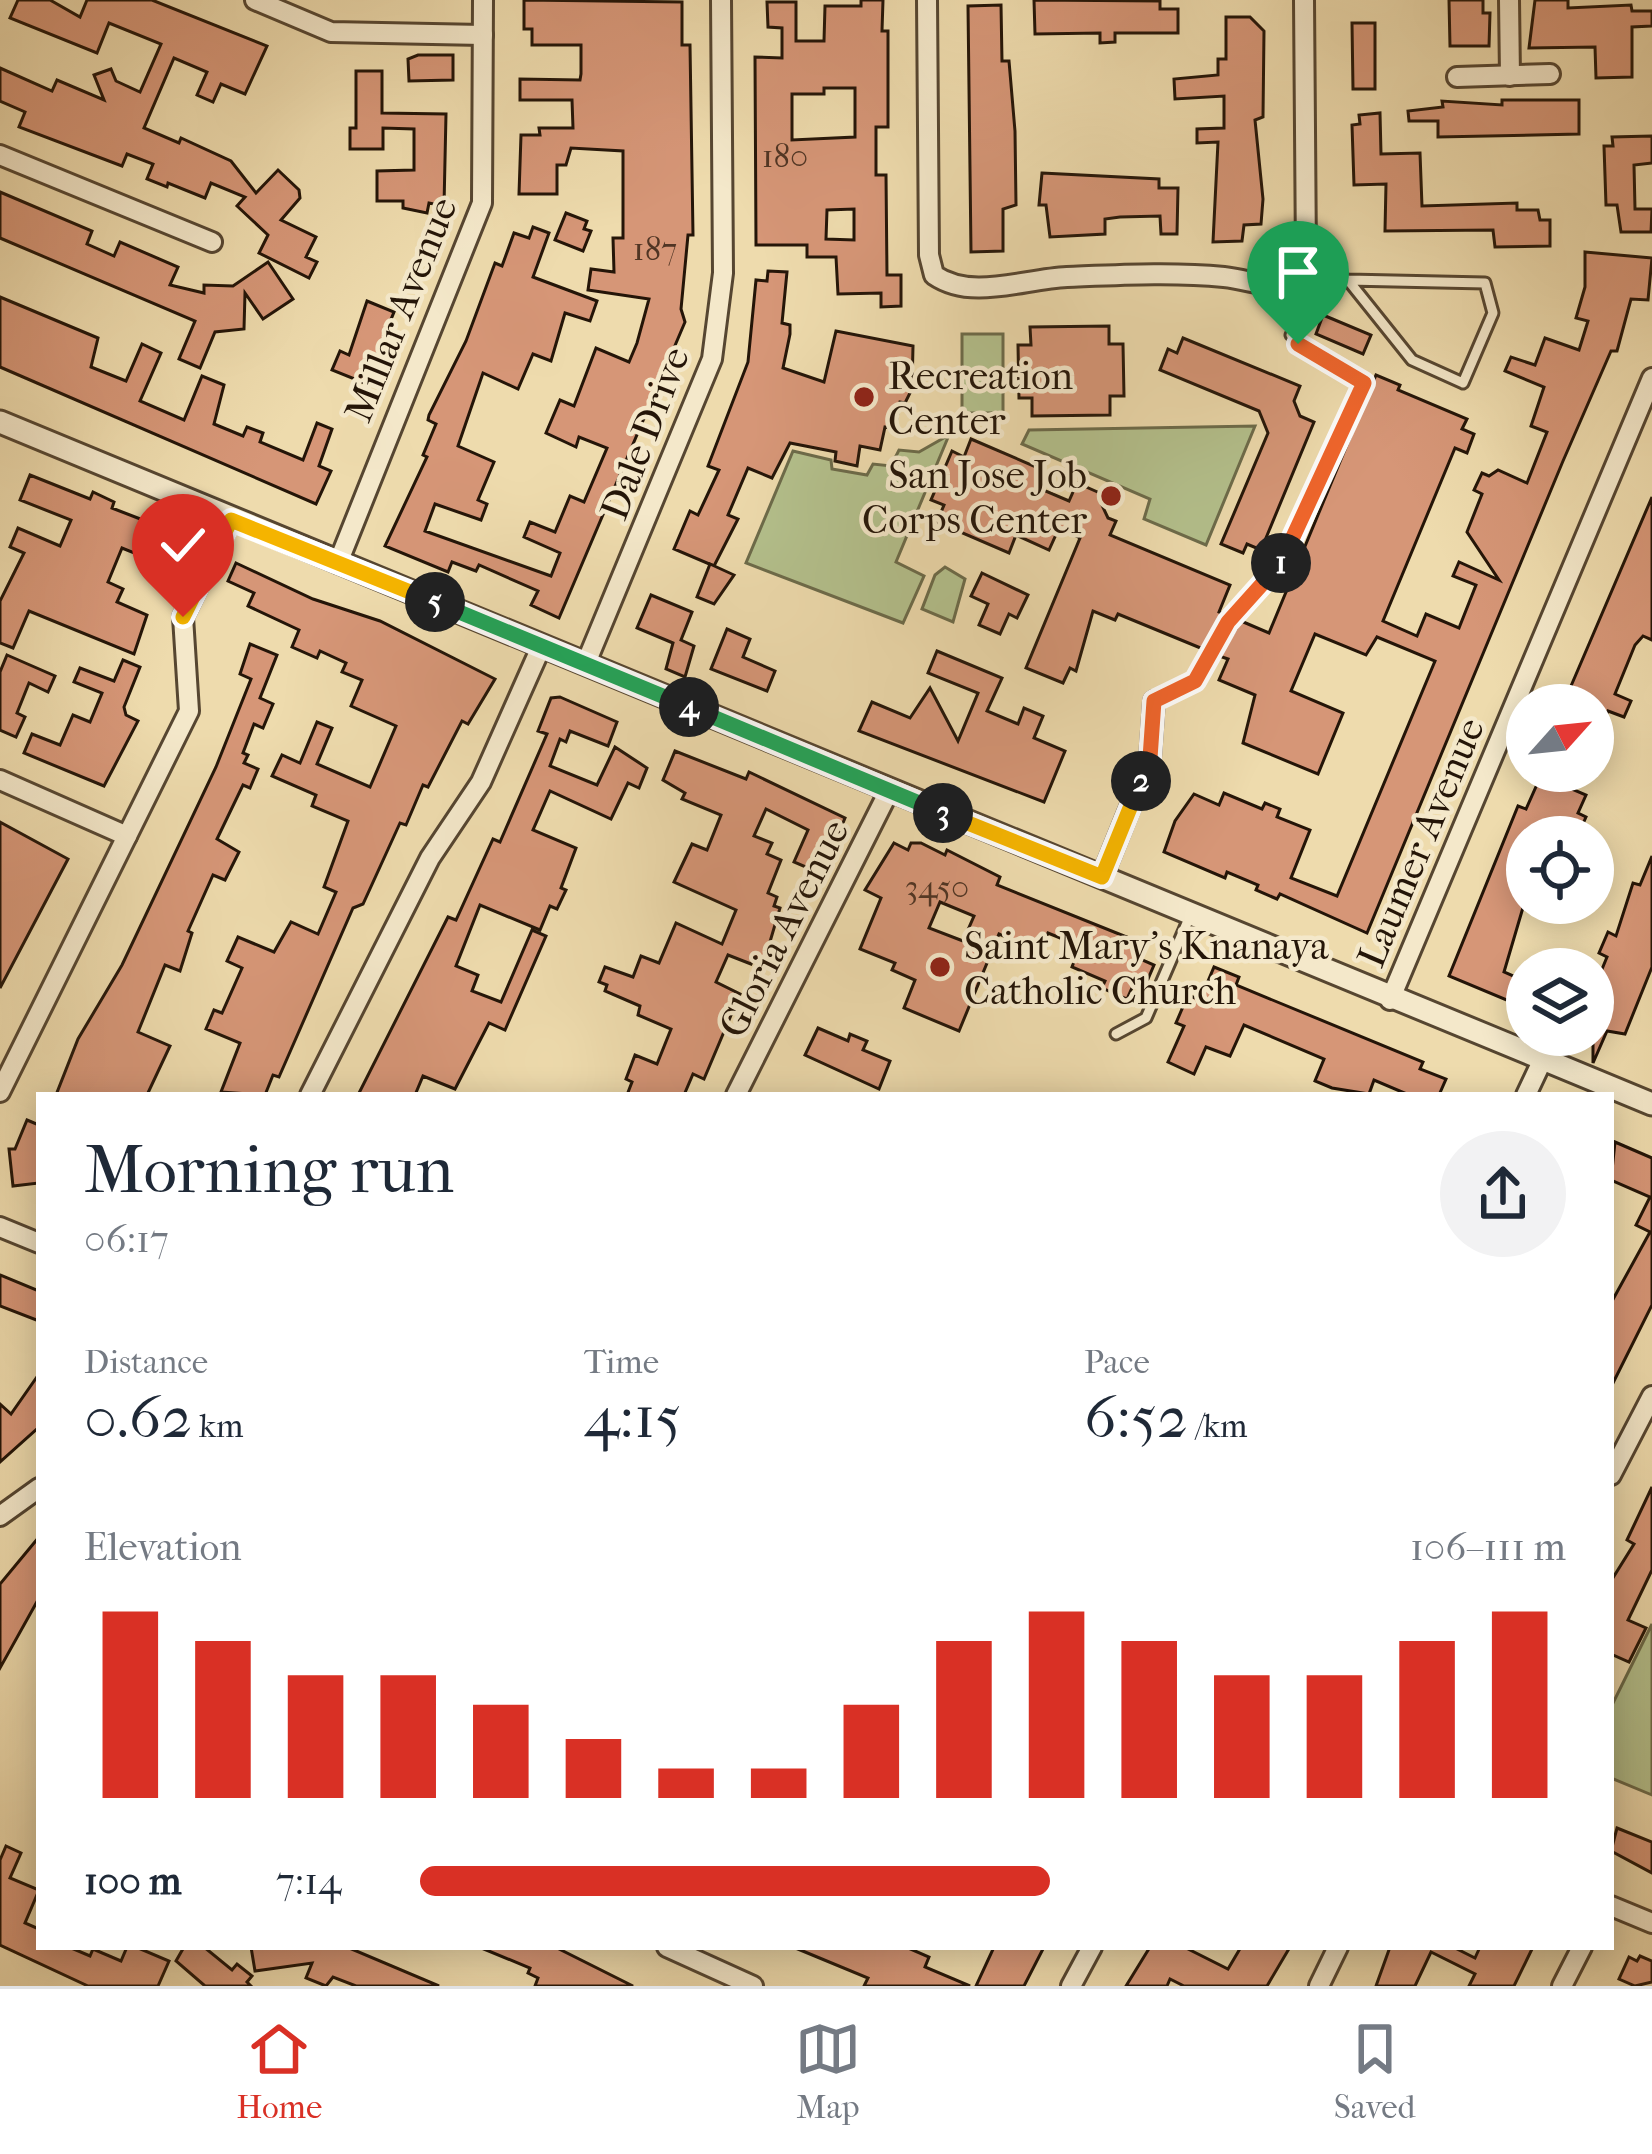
<!DOCTYPE html>
<meta charset="utf-8">
<style>
body{margin:0;font-family:"IM FELL French Canon",serif;background:#f2f2f3;color:#1f2937;height:100vh;display:flex;flex-direction:column;font-size:45px;white-space:nowrap}
*{box-sizing:border-box;margin:0}
p{font-size:39px;color:#747a83}
.icon{flex:none;width:66px;height:66px;fill:none;stroke:currentColor;stroke-width:2;stroke-linecap:round;stroke-linejoin:round}
.map{position:relative;flex:1;overflow:hidden}
.drawer{position:absolute;left:36px;top:1092px;width:1578px;height:858px;display:flex;flex-direction:column;background:#fff;border-radius:0px;box-shadow:0 6px 30px #0003}
.drawer>*{flex:none}
.needle{width:78px;rotate:63deg}
.fabs{position:absolute;left:1506px;top:684px;display:grid;gap:24px}
.fabs a{display:grid;place-items:center;width:108px;height:108px;border-radius:50%;background:#fff;box-shadow:0 6px 30px #0003;font-size:60px}
.pin{position:absolute;display:grid;place-items:center;width:102px;height:102px;color:#fff;margin:-123px -51px;border-radius:50% 50% 50% 0;rotate:-45deg;box-shadow:0 0 12px #0007}
.pin .icon{rotate:45deg}
.km{position:absolute;width:60px;height:60px;margin:-30px;border-radius:50%;background:#222;color:#fff;font-size:33px;line-height:60px;text-align:center}
.round{display:grid;place-items:center;flex:none;width:126px;height:126px;border-radius:63px;background:#f2f2f3}
.headline{display:flex;align-items:center;justify-content:space-between;height:204px;padding:0 48px}
h1{font-size:66px;font-weight:600;line-height:90px}
.stats{display:grid;grid-template-columns:repeat(3,1fr);gap:18px;height:204px;padding:12px 48px}
.stats div{display:grid;align-content:center}
.stats b{font-size:60px;font-weight:600}
.stats small{font-size:33px;font-weight:400}
.stats p{font-size:33px}
.chart{height:336px;padding:24px 48px}
.chart p{display:flex;justify-content:space-between}
.chart svg{width:100%;height:216px;margin-top:12px;stroke:#d93025;stroke-width:6}
ul{padding:0 48px;list-style:none;font-size:39px}
li{display:grid;grid-template-columns:192px 144px 1fr;align-items:center;height:90px}
li i{height:30px;border-radius:15px;background:#d93025}
.tab-bar{display:flex;justify-content:space-around;align-items:center;height:168px;border-top:3px solid #e0e1e3;background:#fff;font-size:33px;color:#747a83}
.tab-bar a{display:grid;justify-items:center;gap:6px}
.tab-bar .active{color:#d93025}
.map>svg:first-child{display:block}
.green{fill:#b4c18d;stroke:#6c6b4a;stroke-width:3}
.building{fill:#d69677;stroke:#241508;stroke-width:3;fill-rule:evenodd}
.lines{fill:none;stroke-linecap:round;stroke-linejoin:round}
.service-casing{stroke:#564631;stroke-width:15}
.minor-casing{stroke:#564631;stroke-width:24}
.tertiary-casing{stroke:#564631;stroke-width:27}
.service{stroke:#f4e8ca;stroke-width:9}
.minor{stroke:#f4e8ca;stroke-width:18}
.tertiary{stroke:#f4e8ca;stroke-width:21}
.split-1-casing{stroke:#fff;stroke-width:24}
.split-2-casing{stroke:#fff;stroke-width:24}
.split-3-casing{stroke:#fff;stroke-width:24}
.split-4-casing{stroke:#fff;stroke-width:24}
.split-5-casing{stroke:#fff;stroke-width:24}
.split-6-casing{stroke:#fff;stroke-width:24}
.split-1{stroke:#f0652b;stroke-width:15}
.split-2{stroke:#f0652b;stroke-width:15}
.split-3{stroke:#f5b400;stroke-width:15}
.split-4{stroke:#22a559;stroke-width:15}
.split-5{stroke:#22a559;stroke-width:15}
.split-6{stroke:#f5b400;stroke-width:15}
.poi-dot{fill:#8f2418;stroke:#f4e8ca;stroke-width:4.5}
.labels{text-anchor:middle;stroke-width:9;stroke-linejoin:round;paint-order:stroke}
.number-label{font-size:33px;fill:#503524}
.street-label{font-size:39px;fill:#241508;stroke:#f4e8ca}
.poi-label{font-size:39px;fill:#241508;stroke:#f4e8ca;text-anchor:start}
</style>
<div class="map">
<svg width="1652" height="1986" viewBox="0 0 1652 1986">
<rect width="100%" height="100%" fill="#eedbad"/>
<filter id="stains"><feTurbulence type="fractalNoise" baseFrequency=".00167" numOctaves="4"/><feColorMatrix values="0 0 0 0 .2 0 0 0 0 .09 0 0 0 0 .02 0 0 0 .5 -.17"/></filter>
<radialGradient id="worn" r=".72"><stop offset=".6" stop-color="#630" stop-opacity="0"/><stop offset="1" stop-color="#630" stop-opacity=".3"/></radialGradient>
<g class="green">
<rect x="962" y="334" width="41" height="79"/>
<polygon points="1255,426 1206,545 1144,519 1150,499 1022,444 1029,430"/>
<polygon points="949,435 896,562 924,576 903,623 746,563 793,451 831,460 832,469 867,475 873,464 891,466 899,450 919,452"/>
<polygon points="945,567 965,579 953,622 922,609 935,575"/>
<polygon points="1652,1624 1652,1795 1611,1778 1611,1707"/>
</g>
<g class="building">
<polygon points="18,0 50,0 80,17 87,0 152,0 267,46 245,94 221,84 213,102 197,95 207,72 174,58 144,128 179,143 181,138 231,161 256,193 278,170 299,190 300,198 281,220 316,237 306,257 317,262 309,278 259,253 268,235 237,206 245,197 211,183 205,198 168,183 167,187 147,179 153,164 127,154 122,166 19,127 25,112 0,101 0,68 52,91 57,80 104,100 94,75 111,69 116,81 140,92 161,44 109,23 97,53 10,18"/>
<polygon points="524,0 682,2 682,45 690,45 693,235 688,235 681,309 685,322 559,618 531,605 538,591 479,565 476,571 452,562 448,572 385,546 427,457 423,455 436,424 428,420 429,415 466,341 495,263 502,266 514,233 529,238 533,227 549,233 533,277 597,301 590,321 565,313 551,361 533,354 518,389 483,373 458,446 494,462 478,500 487,504 481,520 435,504 425,531 551,576 560,553 524,537 530,522 555,532 570,496 584,502 607,448 579,437 576,447 546,433 560,400 574,406 596,348 629,362 637,343 649,299 588,290 591,269 614,272 613,238 623,238 623,151 571,148 566,165 557,165 557,194 519,194 521,135 540,135 539,128 573,128 572,100 520,100 520,79 580,80 581,74 581,45 532,45 532,29 524,29"/>
<path d="M861,0H883L882,31H888V127H876V175H886L887,275H901V306L881,307V293L838,294L836,257H807V245H756L755,57L782,58V28L768,27L767,2H796V41H824L825,6H861ZM824,88H855V137L792,140V94H824ZM854,209V240L826,239L827,210Z"/>
<polygon points="1034,0 1160,1 1160,9 1178,9 1178,33 1115,33 1115,42 1100,43 1100,33 1035,34"/>
<polygon points="1449,0 1483,0 1483,13 1490,13 1489,46 1450,46"/>
<polygon points="1535,0 1568,0 1568,8 1631,5 1632,11 1652,11 1652,26 1632,27 1632,77 1596,78 1595,47 1529,48"/>
<polygon points="1001,5 1002,61 1009,61 1015,131 1016,205 1003,209 1003,251 971,252 968,6"/>
<polygon points="1226,17 1250,17 1264,31 1263,117 1255,120 1263,199 1261,224 1244,225 1242,241 1213,242 1218,142 1197,143 1197,129 1224,128 1224,96 1175,99 1174,79 1218,75 1218,59 1226,59"/>
<polygon points="1352,23 1375,23 1375,89 1353,89"/>
<polygon points="418,55 453,55 453,80 409,81 408,59"/>
<polygon points="356,71 382,71 382,113 446,114 444,206 429,203 427,213 403,208 403,201 377,201 377,171 414,170 414,129 383,128 383,149 350,149 350,128 356,128"/>
<polygon points="1502,100 1579,100 1579,134 1438,137 1438,121 1409,121 1408,111 1443,107 1442,101 1502,105"/>
<polygon points="1380,113 1381,154 1420,153 1422,206 1517,203 1517,210 1538,210 1540,220 1550,220 1550,246 1495,247 1493,230 1385,231 1386,184 1354,185 1352,125 1360,124 1359,115"/>
<polygon points="1652,136 1652,163 1634,165 1635,209 1652,209 1651,232 1621,232 1617,205 1606,205 1604,146 1613,146 1612,137"/>
<polygon points="1042,173 1159,179 1159,188 1178,188 1177,234 1161,234 1160,216 1120,217 1105,219 1105,234 1050,237 1046,205 1039,205"/>
<polygon points="0,192 92,231 87,244 114,256 120,242 178,267 170,285 204,293 204,285 233,286 268,262 293,299 263,319 245,293 244,329 215,332 200,368 179,359 195,321 0,238"/>
<polygon points="566,213 587,221 584,229 591,231 583,251 555,240"/>
<polygon points="1585,252 1652,258 1648,300 1631,299 1617,351 1611,351 1563,461 1367,933 1280,894 1277,899 1256,890 1258,885 1227,872 1225,878 1164,852 1175,821 1194,794 1219,805 1224,793 1262,809 1265,803 1280,809 1277,817 1310,830 1291,878 1337,896 1435,661 1377,637 1366,655 1315,634 1291,691 1343,713 1318,774 1243,743 1255,695 1219,680 1228,659 1219,656 1241,621 1269,633 1376,375 1400,385 1398,390 1467,419 1462,429 1474,434 1467,453 1455,448 1383,621 1417,636 1426,614 1459,628 1476,585 1453,576 1459,562 1499,580 1467,532 1482,494 1474,490 1482,473 1489,476 1498,470 1527,483 1547,432 1531,426 1544,387 1505,371 1511,357 1535,365 1545,338 1579,350 1588,321 1576,318 1585,287"/>
<polygon points="768,271 787,272 782,323 790,325 790,334 783,368 824,382 836,331 913,346 912,389 905,403 900,402 895,429 885,427 880,450 860,446 857,466 835,461 836,452 790,443 772,478 748,468 728,515 738,519 714,566 674,549 690,511 698,515 719,470 708,466 748,362 756,280 767,281"/>
<polygon points="0,297 98,338 91,367 126,381 142,344 161,353 140,401 184,420 202,376 224,385 214,424 243,436 247,427 263,433 260,442 303,460 317,423 332,429 319,466 331,471 316,504 0,367"/>
<polygon points="367,301 394,312 376,356 383,358 375,378 365,374 362,382 332,370 340,351 349,355"/>
<polygon points="1323,315 1371,335 1363,354 1316,334"/>
<polygon points="1109,326 1109,344 1123,344 1124,396 1110,396 1110,415 1032,416 1032,398 1019,398 1018,345 1031,345 1030,327"/>
<polygon points="1183,338 1300,386 1294,401 1300,416 1314,422 1261,550 1247,544 1243,553 1221,544 1268,433 1259,411 1160,370 1168,349 1177,353"/>
<polygon points="971,439 1043,470 1036,487 1069,501 1077,483 1102,494 1100,501 1108,518 1116,521 1110,535 1230,585 1219,612 1223,614 1203,649 1118,614 1115,620 1093,611 1076,671 1070,668 1063,683 1026,668 1080,538 1059,528 1049,550 1016,535 1009,553 937,522 944,505 931,500 952,451 964,457"/>
<polygon points="30,475 90,499 93,492 114,502 112,508 174,532 177,525 198,535 184,565 168,558 161,578 142,571 147,558 122,548 108,582 123,589 117,602 147,615 134,654 29,611 13,648 0,643 0,601 24,553 10,547 18,528 60,546 71,520 20,500"/>
<polygon points="1652,497 1652,640 1643,636 1635,645 1615,694 1631,701 1624,717 1608,711 1593,742 1593,705 1565,700"/>
<polygon points="236,563 313,599 380,621 495,679 468,724 462,721 428,787 423,785 406,825 400,823 363,904 353,908 279,1077 273,1075 265,1095 221,1092 240,1043 206,1029 214,1010 222,1013 242,968 227,961 238,937 274,952 291,922 318,934 336,892 324,887 348,821 312,806 316,795 272,776 282,755 300,763 317,722 332,728 317,764 370,787 396,726 351,706 362,680 342,672 346,663 320,651 317,658 292,647 299,630 248,606 254,593 228,581"/>
<polygon points="710,564 734,575 714,604 697,597"/>
<polygon points="982,573 1028,595 1017,618 1009,614 1000,634 979,625 988,604 971,596"/>
<polygon points="651,595 692,612 681,640 694,646 685,677 666,669 673,643 637,628"/>
<polygon points="727,629 750,639 743,657 775,671 767,691 711,669"/>
<polygon points="250,644 277,655 260,698 273,704 263,728 254,724 243,753 248,755 244,763 258,769 250,788 243,785 217,839 239,852 225,880 213,875 188,931 192,933 180,971 165,965 138,1032 170,1046 147,1095 56,1095 78,1039 122,965 216,767 251,679 240,674"/>
<polygon points="937,651 1002,678 987,711 1018,724 1024,708 1043,716 1034,738 1065,751 1044,802 859,731 872,702 910,718 930,688 958,741 978,693 928,673"/>
<polygon points="7,655 55,676 48,692 29,683 17,713 25,717 16,737 0,730 0,672"/>
<polygon points="123,660 140,667 124,707 126,715 138,721 104,786 24,753 32,734 60,745 73,715 90,722 102,693 74,682 80,668 114,681"/>
<polygon points="560,697 617,722 608,746 570,731 566,742 560,739 550,766 597,785 615,747 647,768 639,788 628,783 611,819 550,791 533,830 576,848 561,888 566,890 557,909 550,906 540,930 480,905 456,966 478,975 472,991 501,1002 532,930 546,936 505,1030 489,1023 455,1089 423,1076 415,1095 358,1095 448,917 456,920 493,839 500,842 547,734 538,731 551,698"/>
<polygon points="675,751 746,779 749,772 845,818 822,874 794,862 808,830 766,809 754,836 772,843 767,854 781,860 768,893 777,897 774,906 780,908 764,962 754,958 751,964 728,955 716,982 740,994 704,1079 693,1074 684,1095 627,1095 632,1082 626,1079 635,1055 657,1064 671,1029 638,1015 640,1006 605,991 607,985 599,982 605,967 633,977 641,956 659,963 676,923 722,944 736,910 674,882 692,844 707,850 721,815 682,799 685,793 663,780"/>
<polygon points="1543,771 1582,771 1574,790 1586,795 1578,813 1586,817 1577,837 1527,837 1527,894 1504,972 1518,978 1509,1001 1449,976 1518,806 1526,809"/>
<polygon points="0,822 68,859 0,988"/>
<path d="M894,843L908,850L911,843H921L945,855L947,850L1000,877L997,885L1144,944L1140,959L1154,965L1145,986L1135,981L1127,999L1102,988L1105,981L1072,967L1080,946L1048,933L1040,951L999,934L959,1031L904,1008L915,980L892,970L895,963L860,949L881,898L865,890ZM940,902L974,916L963,941L929,928Z"/>
<polygon points="1652,856 1652,967 1625,1034 1607,1031 1593,1063 1593,991 1607,957 1599,953 1608,932 1616,936 1633,883 1640,885"/>
<polygon points="1214,967 1239,977 1236,985 1423,1062 1420,1069 1446,1079 1439,1095 1409,1095 1374,1080 1369,1094 1332,1088 1315,1081 1324,1059 1244,1025 1230,1056 1206,1047 1194,1074 1168,1062 1184,1026 1176,1023 1188,995 1200,1000"/>
<polygon points="818,1028 848,1041 850,1034 867,1041 863,1050 890,1061 879,1089 805,1055"/>
<polygon points="27,1120 39,1125 39,1183 13,1186 9,1149 15,1149"/>
<polygon points="1615,1142 1652,1158 1652,1305 1611,1387 1611,1303 1650,1232 1636,1225 1650,1197 1611,1180"/>
<polygon points="0,1275 39,1291 39,1321 0,1306"/>
<polygon points="39,1374 39,1427 0,1462 0,1404 11,1414"/>
<polygon points="1652,1487 1652,1570 1628,1620 1646,1628 1629,1662 1611,1654 1611,1581 1634,1544 1627,1540"/>
<polygon points="39,1537 39,1598 0,1668 0,1584"/>
<polygon points="1617,1828 1652,1842 1652,1873 1611,1851"/>
<polygon points="6,1846 21,1853 10,1878 39,1890 25,1923 39,1929 39,1947 69,1947 90,1956 93,1949 121,1961 127,1947 136,1947 169,1961 158,1986 88,1986 0,1945 0,1860"/>
<polygon points="184,1947 204,1947 232,1970 237,1964 252,1976 247,1982 251,1986 205,1986 176,1961"/>
<polygon points="251,1947 347,1947 439,1986 356,1986 333,1977 326,1986 306,1978 312,1963 255,1971"/>
<polygon points="479,1947 555,1947 633,1986 535,1986 538,1978 528,1973 530,1968"/>
<polygon points="793,1947 906,1947 929,1957 925,1967 970,1986 864,1986 868,1978"/>
<polygon points="994,1947 1044,1947 1024,1986 976,1986"/>
<polygon points="1150,1947 1184,1947 1228,1969 1241,1947 1290,1947 1267,1986 1184,1986 1170,1979 1167,1986 1126,1986"/>
<polygon points="1390,1947 1453,1947 1475,1958 1480,1947 1533,1947 1514,1986 1469,1986 1475,1974 1431,1952 1415,1986 1376,1986"/>
<polygon points="1640,1956 1652,1961 1652,1982 1635,1986 1619,1979 1629,1957 1637,1961"/>
</g>
<g class="lines">
<g class="service-casing">
<g id="service">
<polyline points="1304,274 1332,284 1348,280 1485,283 1493,313 1463,383 1412,360 1348,280"/>
<polyline points="1154,701 1195,681 1228,622 1284,560 1364,383 1291,335"/>
<polyline points="1116,1034 1146,1018 1190,916"/>
</g>
</g>
<g class="minor-casing">
<g id="minor">
<polyline points="255,0 331,32 483,35"/>
<path d="M927,0L929,255L934,275C972,301 1023,279 1067,277C1119,275 1173,272 1224,277C1250,280 1271,290 1297,285L1306,259L1304,0"/>
<polyline points="1509,0 1510,76"/>
<polyline points="1457,77 1550,74"/>
<polyline points="0,155 212,242"/>
<polyline points="338,563 482,203 483,0"/>
<polyline points="586,663 712,359 723,273 721,0"/>
<polyline points="0,780 127,836"/>
<polyline points="1102,877 1150,758 1154,701"/>
<polyline points="1390,1000 1652,378"/>
<polyline points="0,1092 189,711 183,617 231,519"/>
<polyline points="310,1095 430,858 481,782 542,645"/>
<polyline points="736,1095 889,791"/>
<polyline points="1526,1095 1543,1059"/>
<polyline points="0,1227 39,1243"/>
<polyline points="1611,1475 1652,1396"/>
<polyline points="0,1516 39,1488"/>
<polyline points="1611,1906 1652,1923"/>
<polyline points="667,1947 753,1986"/>
<polyline points="1071,1986 1092,1947"/>
<polyline points="1319,1986 1338,1947"/>
<polyline points="1562,1986 1582,1947"/>
</g>
</g>
<g class="tertiary-casing">
<polyline id="tertiary" points="0,422 1652,1104"/>
</g>
<use href="#service" class="service"/>
<use href="#minor" class="minor"/>
<use href="#tertiary" class="tertiary"/>
</g>
<g class="lines">
<g class="split-1-casing">
<polyline id="split-1" points="1281,563 1364,383 1298,344"/>
</g>
<g class="split-2-casing">
<polyline id="split-2" points="1141,781 1150,758 1154,701 1195,681 1228,622 1281,563"/>
</g>
<g class="split-3-casing">
<polyline id="split-3" points="943,813 1102,877 1141,781"/>
</g>
<g class="split-4-casing">
<polyline id="split-4" points="689,707 943,813"/>
</g>
<g class="split-5-casing">
<polyline id="split-5" points="435,602 689,707"/>
</g>
<g class="split-6-casing">
<polyline id="split-6" points="183,617 231,520 435,602"/>
</g>
<use href="#split-1" class="split-1"/>
<use href="#split-2" class="split-2"/>
<use href="#split-3" class="split-3"/>
<use href="#split-4" class="split-4"/>
<use href="#split-5" class="split-5"/>
<use href="#split-6" class="split-6"/>
</g>
<g class="poi-dot">
<circle cx="864" cy="397" r="12"/>
<circle cx="1111" cy="496" r="12"/>
<circle cx="940" cy="967" r="12"/>
</g>
<g class="labels">
<g class="number-label">
<text x="785" y="167">180</text>
<text x="655" y="260">187</text>
<text x="937" y="898">3450</text>
</g>
<g class="street-label">
<text transform="translate(400 309) rotate(-68)" y="14">Millar Avenue</text>
<text transform="translate(644 433) rotate(-69)" y="14">Dale Drive</text>
<text transform="translate(1420 842) rotate(-67)" y="14">Laumer Avenue</text>
<text transform="translate(783 928) rotate(-63)" y="14">Gloria Avenue</text>
</g>
<g class="poi-label">
<text x="888" y="389">Recreation<tspan x="888" dy="45">Center</tspan></text>
<text x="1087" y="488" text-anchor="end">San Jose Job<tspan x="1087" dy="45">Corps Center</tspan></text>
<text x="964" y="959">Saint Mary’s Knanaya<tspan x="964" dy="45">Catholic Church</tspan></text>
</g>
</g>
<rect width="100%" height="100%" filter="url(#stains)"/>
<rect width="100%" height="100%" fill="url(#worn)"/>
</svg>
<div class="fabs">
<a><svg class="needle" viewBox="-14 -14 28 28"><path d="M0-13l5 13h-10z" fill="#e53935"/><path d="M0 13l5-13h-10z" fill="#747a83"/></svg></a>
<a><svg class="icon" aria-label="locate" viewBox="0 0 24 24"><circle cx="12" cy="12" r="6"/><path d="M12 2v4M12 18v4M2 12h4M18 12h4"/></svg></a>
<a><svg class="icon" aria-label="layers" viewBox="0 0 24 24"><path d="M12 4l9 5-9 5-9-5zM3 14l9 5 9-5"/></svg></a>
</div>
<div class="pin" style="left:1298px;top:344px;background:#1e9e55"><svg class="icon" aria-label="arrive" viewBox="0 0 24 24"><path d="M6 21V4h12l-3 4 3 4H6"/></svg></div>
<div class="pin" style="left:183px;top:617px;background:#d93025"><svg class="icon" aria-label="check" viewBox="0 0 24 24"><path d="M5 12l5 5 9-10"/></svg></div>
<b class="km" style="left:1281px;top:563px">1</b>
<b class="km" style="left:1141px;top:781px">2</b>
<b class="km" style="left:943px;top:813px">3</b>
<b class="km" style="left:689px;top:707px">4</b>
<b class="km" style="left:435px;top:602px">5</b>
<section class="drawer">
<div class="headline"><div><h1>Morning run</h1><p>06:17</p></div><a class="round"><svg class="icon" aria-label="share" viewBox="0 0 24 24"><path d="M12 15V3M7 8l5-5 5 5M5 13v7h14v-7"/></svg></a></div>
<div class="stats">
<div><p>Distance</p><b>0.62<small> km</small></b></div>
<div><p>Time</p><b>4:15</b></div>
<div><p>Pace</p><b>6:52<small> /km</small></b></div>
</div>
<div class="chart"><p><span>Elevation</span>106–111 m</p>
<svg viewBox="0 0 160 44" preserveAspectRatio="none"><path d="M5 44V6M15 44V12M25 44V19M35 44V19M45 44V25M55 44V32M65 44V38M75 44V38M85 44V25M95 44V12M105 44V6M115 44V12M125 44V19M135 44V19M145 44V12M155 44V6"/></svg>
</div>
<ul>
<li><b>100 m</b>7:14<i style="width:55%"></i></li>
</ul>
</section>
</div>
<nav class="tab-bar">
<a class="active"><svg class="icon" aria-label="home" viewBox="0 0 24 24"><path d="M3 11l9-7 9 7M6 9v11h12V9"/></svg>Home</a>
<a><svg class="icon" aria-label="map" viewBox="0 0 24 24"><path d="M3 6l6-2 6 2 6-2v14l-6 2-6-2-6 2zM9 4v14M15 6v14"/></svg>Map</a>
<a><svg class="icon" aria-label="saved" viewBox="0 0 24 24"><path d="M7 4h10v16l-5-4-5 4z"/></svg>Saved</a>
</nav>
